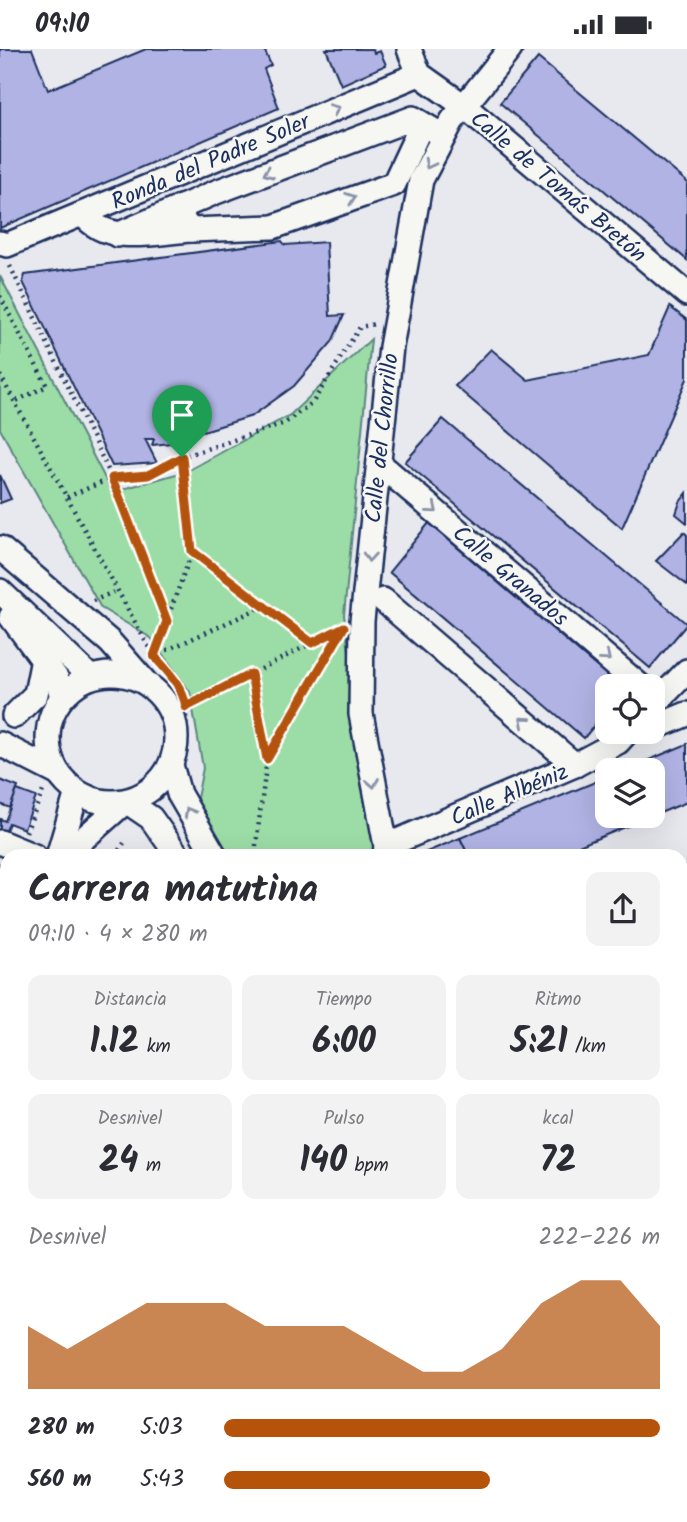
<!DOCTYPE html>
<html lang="es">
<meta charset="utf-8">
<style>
body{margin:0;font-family:Kalam,sans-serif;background:#f2f2f3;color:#2b2b33;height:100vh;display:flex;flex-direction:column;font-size:26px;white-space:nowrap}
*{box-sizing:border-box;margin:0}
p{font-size:23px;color:#7c7c81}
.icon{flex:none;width:38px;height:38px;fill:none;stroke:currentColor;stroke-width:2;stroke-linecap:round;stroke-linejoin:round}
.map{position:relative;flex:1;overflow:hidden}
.sheet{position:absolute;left:0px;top:800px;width:688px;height:674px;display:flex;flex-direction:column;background:#fff;border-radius:21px 21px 0 0;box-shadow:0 7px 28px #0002}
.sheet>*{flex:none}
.buttons{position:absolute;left:595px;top:625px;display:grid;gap:14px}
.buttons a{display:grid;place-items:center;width:70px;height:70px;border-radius:14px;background:#fff;box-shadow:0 7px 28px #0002;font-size:35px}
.pin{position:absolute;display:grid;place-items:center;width:60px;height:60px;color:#fff;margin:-72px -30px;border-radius:50% 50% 50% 0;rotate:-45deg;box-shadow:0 0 7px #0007}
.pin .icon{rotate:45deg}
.round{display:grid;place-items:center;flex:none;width:74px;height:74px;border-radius:14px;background:#f2f2f3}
.summary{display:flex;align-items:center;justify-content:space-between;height:119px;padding:0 28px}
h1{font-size:38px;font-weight:700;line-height:52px}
.metrics{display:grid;grid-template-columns:repeat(3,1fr);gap:10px;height:119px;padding:7px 28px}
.metrics div{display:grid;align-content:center;border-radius:14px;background:#f2f2f3;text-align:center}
.metrics b{font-size:35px;font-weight:700}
.metrics small{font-size:19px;font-weight:400}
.metrics p{font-size:19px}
.chart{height:196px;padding:14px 28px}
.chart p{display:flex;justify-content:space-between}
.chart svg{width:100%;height:126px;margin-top:7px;fill:#b45309;opacity:.7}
ul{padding:0 28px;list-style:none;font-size:23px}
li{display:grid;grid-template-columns:112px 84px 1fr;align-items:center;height:52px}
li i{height:18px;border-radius:9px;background:#b45309}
.status{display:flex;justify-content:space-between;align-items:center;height:49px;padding:0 35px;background:#fff;direction:ltr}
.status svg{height:19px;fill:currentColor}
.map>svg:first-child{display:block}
.built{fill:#d7d9ec}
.green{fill:#9cdca6;stroke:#5c8682;stroke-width:2}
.building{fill:#b0b3e4;stroke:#1b2f5e;stroke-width:2}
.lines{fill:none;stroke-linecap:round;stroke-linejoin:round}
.minor-casing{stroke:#1b2f5e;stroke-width:28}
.path{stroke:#1b2f5e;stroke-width:4.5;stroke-dasharray:2 5;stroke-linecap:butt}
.minor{stroke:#f6f6f2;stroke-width:23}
.oneway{stroke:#8892a8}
.route-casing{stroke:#fff;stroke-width:14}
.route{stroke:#b45309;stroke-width:9}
.labels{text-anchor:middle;stroke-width:5;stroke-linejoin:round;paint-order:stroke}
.street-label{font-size:23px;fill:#1b2f5e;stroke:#f6f6f2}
</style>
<div class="status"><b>09:10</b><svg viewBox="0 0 49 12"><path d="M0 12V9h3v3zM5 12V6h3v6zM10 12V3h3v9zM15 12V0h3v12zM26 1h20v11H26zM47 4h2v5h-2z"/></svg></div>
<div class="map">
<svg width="687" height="1473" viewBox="0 0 687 1473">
<rect width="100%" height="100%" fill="#e8e9ef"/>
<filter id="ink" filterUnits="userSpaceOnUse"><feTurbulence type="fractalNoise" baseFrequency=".0143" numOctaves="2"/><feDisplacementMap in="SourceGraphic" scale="14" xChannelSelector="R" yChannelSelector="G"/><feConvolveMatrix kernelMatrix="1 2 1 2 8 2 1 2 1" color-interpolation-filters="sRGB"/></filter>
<g filter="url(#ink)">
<polygon class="built" points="7,1361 7,1466 84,1467 85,1473 0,1473 0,1362"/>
<polygon class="green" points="0,227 112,443 187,422 290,366 371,290 344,566 376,807 230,807 196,754 203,719 190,643 151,589 101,559 0,380"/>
<g class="building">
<polygon points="0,0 32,0 48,41 146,0 264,0 271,16 264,20 279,59 0,179"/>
<polygon points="326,0 373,0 374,4 380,2 386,16 341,36"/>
<polygon points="538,9 687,133 687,211 500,54"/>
<polygon points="282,192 285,196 326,193 330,267 344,266 332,293 294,337 252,367 207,381 179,386 181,393 152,396 154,390 145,390 157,414 112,417 23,233 25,226"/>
<polygon points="670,258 687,271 687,330 622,479 455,337 491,300 528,331 649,306"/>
<polygon points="443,370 687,575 650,619 405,413"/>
<polygon points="0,426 11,450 0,454"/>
<polygon points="687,444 687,474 676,465 680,453"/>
<polygon points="429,474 619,637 607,637 607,661 584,689 389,523"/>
<polygon points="684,483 687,486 687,536 656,512"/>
<polygon points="687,695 687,753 554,807 476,807 474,803 468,806 460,789 607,728 607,766 653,766 653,721 625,721"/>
<polygon points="0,731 18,738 10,759 0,755"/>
<polygon points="17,741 36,748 24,780 9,774 5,784 0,782 0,770 5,772"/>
<polygon points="460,789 468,806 417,807"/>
<polygon points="0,815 7,819 5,831 0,828"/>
<polygon points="687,817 687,859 681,861 681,820"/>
<polygon points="681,982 682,986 687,984 687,1027 681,1029"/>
<polygon points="7,1039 7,1073 0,1077 0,1043"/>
<polygon points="687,1126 687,1218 681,1220 681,1128"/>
<polygon points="0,1170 7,1172 7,1197 0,1194"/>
<polygon points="7,1226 7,1261 0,1260"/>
<polygon points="7,1374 7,1466 29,1466 0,1472 0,1376"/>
<polygon points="237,1466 298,1466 301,1473 237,1473"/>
<polygon points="298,1466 325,1466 311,1473 301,1473"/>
<polygon points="383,1466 392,1466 395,1473 369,1473"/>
<polygon points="392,1466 432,1466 435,1473 395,1473"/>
<polygon points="432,1466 472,1466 475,1473 435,1473"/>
<polygon points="472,1466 501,1466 502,1469 493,1473 475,1473"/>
<polygon points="519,1466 549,1466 553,1473 516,1473 521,1471"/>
</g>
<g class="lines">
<g class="minor-casing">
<g id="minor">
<polyline points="409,0 419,25 464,57 687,245"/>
<polyline points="180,158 184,173 191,181 273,178 394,135 422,75"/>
<path d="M83,165C107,197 156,183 191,181"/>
<polyline points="117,186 216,143 413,69 443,87"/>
<polyline points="0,194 7,196 419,25"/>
<polyline points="381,416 640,637"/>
<polyline points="0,499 110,593 145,633"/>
<polyline points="0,542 90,628"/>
<polyline points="383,551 575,716"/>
<polyline points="11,568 57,630 62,648"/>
<circle cx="112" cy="689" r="64"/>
<polyline points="653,657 687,622"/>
<polyline points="14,667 36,645 43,610"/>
<polyline points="653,679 687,665"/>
<polyline points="0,695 59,725"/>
<polyline points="171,716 179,745 215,807"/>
<polyline points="126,752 151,769 178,807"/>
<polyline points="0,793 34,807"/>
<polyline points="386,797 575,716 618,693 628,682"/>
<polyline points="58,807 77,743"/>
<polyline points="64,807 126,752"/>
<polyline points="385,807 386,797 361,665 362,572 391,298 421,131 452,72 510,0"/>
<polyline points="0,887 7,878"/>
<polyline points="681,911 687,909"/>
<polyline points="0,968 7,972"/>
<polyline points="681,1110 687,1108"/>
<polyline points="681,1302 687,1295"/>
<polyline points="681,1367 687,1372"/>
<polyline points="681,1447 687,1452"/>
<polyline points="579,1466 582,1473"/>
<polyline points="337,1473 351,1466"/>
</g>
</g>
<g class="path">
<polyline points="10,217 112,429 148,426 182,408 285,374 313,353 360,278 375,275"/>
<polyline points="0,247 47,337 14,353"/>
<polyline points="0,326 154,608"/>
<polyline points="182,408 192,502 312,594"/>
<polyline points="67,448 112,429 167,572"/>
<polyline points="93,552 118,541"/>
<polyline points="154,606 192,503"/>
<polyline points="154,607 264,557"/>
<path d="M163,617C190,647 187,664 185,702"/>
<polyline points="251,625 267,709"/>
<polyline points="186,658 340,580"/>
<polyline points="26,783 43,742"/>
<polyline points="255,804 267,710 340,584"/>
<polyline points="115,807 124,794"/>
<polyline points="250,807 266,807"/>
<polyline points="0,1018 7,1020"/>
<polyline points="681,1230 687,1228"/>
<polyline points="0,1304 4,1297"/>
<polyline points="100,1466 102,1473"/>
<polyline points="145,1466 146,1473"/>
<polyline points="200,1466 211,1473"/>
</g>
<use href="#minor" class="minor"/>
</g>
<defs><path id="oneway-chevron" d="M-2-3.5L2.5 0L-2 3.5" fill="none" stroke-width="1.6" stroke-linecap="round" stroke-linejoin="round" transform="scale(1.75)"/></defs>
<g class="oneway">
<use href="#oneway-chevron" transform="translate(335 60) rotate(-23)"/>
<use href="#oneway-chevron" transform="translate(429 115) rotate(117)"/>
<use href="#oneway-chevron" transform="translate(268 124) rotate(159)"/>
<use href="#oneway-chevron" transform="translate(351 149) rotate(-20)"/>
<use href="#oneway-chevron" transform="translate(433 460) rotate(40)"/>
<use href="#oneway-chevron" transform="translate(369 508) rotate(95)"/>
<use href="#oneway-chevron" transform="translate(606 608) rotate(40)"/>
<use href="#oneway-chevron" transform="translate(524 672) rotate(-139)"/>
<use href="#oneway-chevron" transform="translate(373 734) rotate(80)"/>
<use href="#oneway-chevron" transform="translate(189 763) rotate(-119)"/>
</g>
</g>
<g class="lines" filter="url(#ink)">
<g class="route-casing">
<path id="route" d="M182,408L192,502L312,594L344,578L267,710L251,625L186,658C182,636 168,623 154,607L167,572L112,429L148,426Z"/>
</g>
<use href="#route" class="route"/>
</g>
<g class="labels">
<g class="street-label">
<text transform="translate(210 112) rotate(-23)" y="8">Ronda del Padre Soler</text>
<text transform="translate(559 137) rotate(40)" y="8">Calle de Tomás Bretón</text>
<text transform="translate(381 389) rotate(-84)" y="8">Calle del Chorrillo</text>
<text transform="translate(511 526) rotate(40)" y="8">Calle Granados</text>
<text transform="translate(509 745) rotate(-23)" y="8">Calle Albéniz</text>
</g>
</g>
</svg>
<div class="buttons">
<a><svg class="icon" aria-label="locate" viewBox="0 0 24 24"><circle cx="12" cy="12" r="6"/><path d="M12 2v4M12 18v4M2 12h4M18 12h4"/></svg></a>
<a><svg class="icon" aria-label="layers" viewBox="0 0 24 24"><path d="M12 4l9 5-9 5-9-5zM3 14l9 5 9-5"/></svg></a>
</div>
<div class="pin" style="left:182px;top:408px;background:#1e9e55"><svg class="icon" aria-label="arrive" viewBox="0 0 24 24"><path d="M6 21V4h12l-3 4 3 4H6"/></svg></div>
<section class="sheet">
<div class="summary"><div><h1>Carrera matutina</h1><p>09:10 · 4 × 280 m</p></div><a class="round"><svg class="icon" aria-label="share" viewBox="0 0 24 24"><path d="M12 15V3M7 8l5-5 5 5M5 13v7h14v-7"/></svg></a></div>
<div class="metrics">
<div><p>Distancia</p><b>1.12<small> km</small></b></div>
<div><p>Tiempo</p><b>6:00</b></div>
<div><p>Ritmo</p><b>5:21<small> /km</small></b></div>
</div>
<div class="metrics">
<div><p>Desnivel</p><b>24<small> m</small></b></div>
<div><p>Pulso</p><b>140<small> bpm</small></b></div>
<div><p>kcal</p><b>72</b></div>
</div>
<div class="chart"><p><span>Desnivel</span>222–226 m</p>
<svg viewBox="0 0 160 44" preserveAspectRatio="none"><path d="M0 44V22L10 30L20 22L30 14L40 14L50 14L60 22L70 22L80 22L90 30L100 38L110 38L120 30L130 14L140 6L150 6L160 22V44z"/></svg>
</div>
<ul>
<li><b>280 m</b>5:03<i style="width:100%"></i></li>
<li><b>560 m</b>5:43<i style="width:61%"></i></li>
</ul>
</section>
</div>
